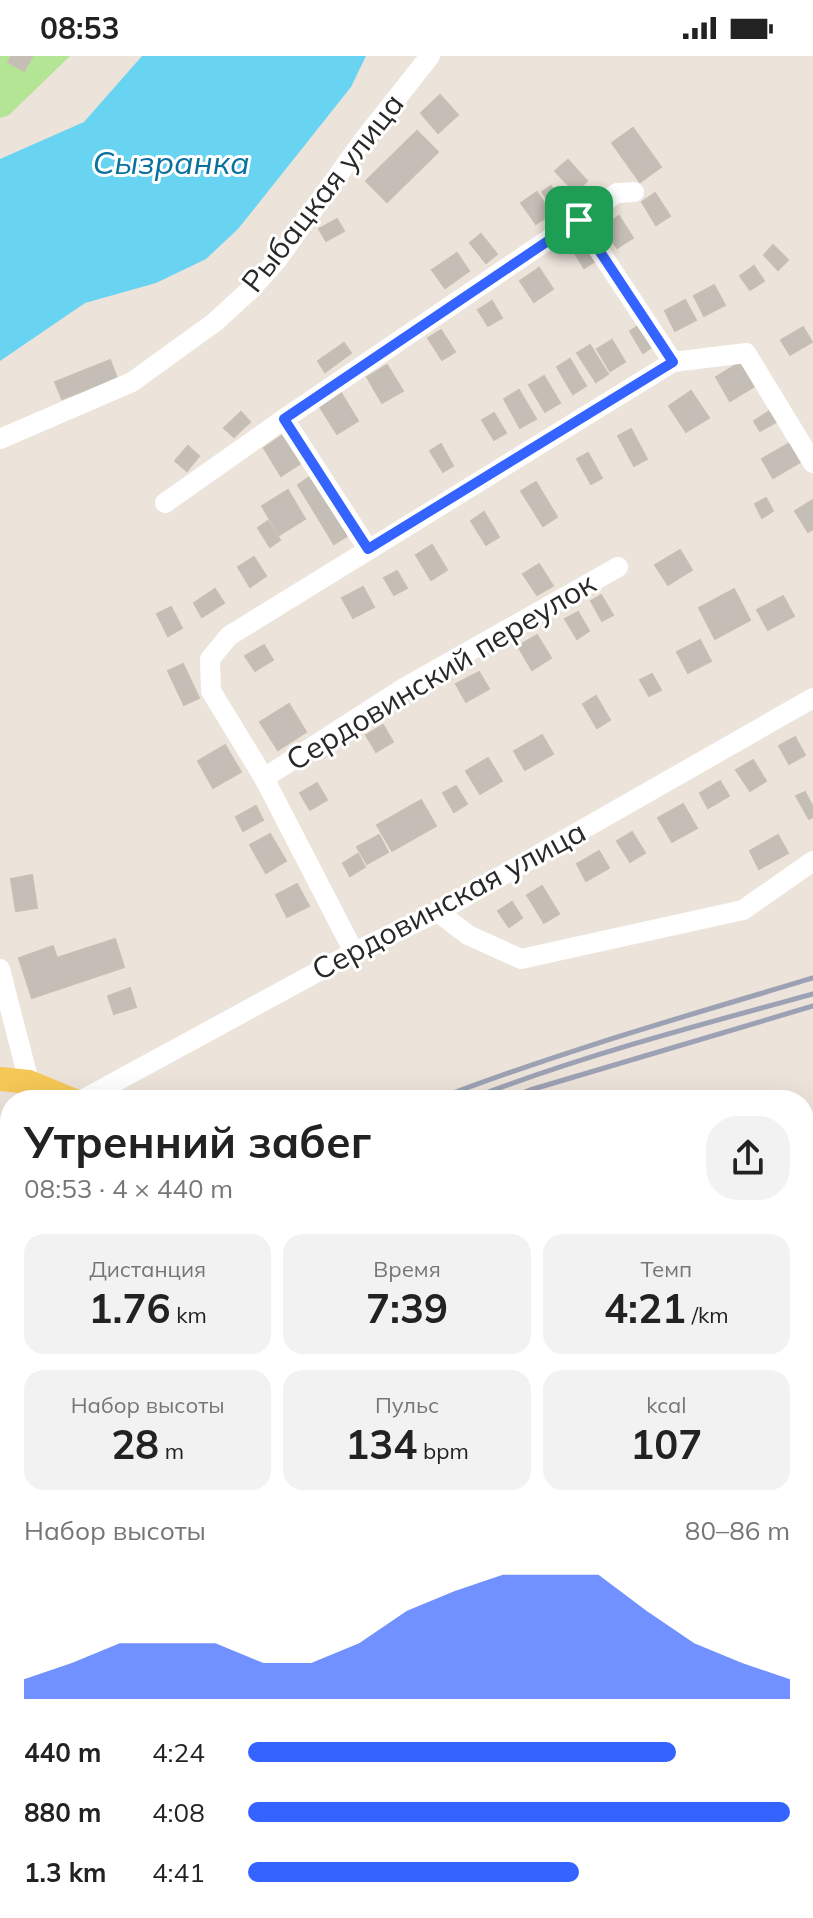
<!DOCTYPE html>
<html lang="ru">
<meta charset="utf-8">
<style>
body{margin:0;font-family:Mulish,sans-serif;background:#f2f2f2;color:#222;height:100vh;display:flex;flex-direction:column;font-size:30px;white-space:nowrap}
*{box-sizing:border-box;margin:0}
p{font-size:26px;color:#767676}
.icon{flex:none;width:44px;height:44px;fill:none;stroke:currentColor;stroke-width:2;stroke-linecap:round;stroke-linejoin:round}
.map{position:relative;flex:1;overflow:hidden}
.side{position:absolute;left:0px;top:1034px;width:814px;height:828px;display:flex;flex-direction:column;background:#fff;border-radius:32px 32px 0 0;box-shadow:0 8px 32px #0002}
.side>*{flex:none}
.pin{position:absolute;display:grid;place-items:center;width:68px;height:68px;color:#fff;margin:-34px;border-radius:16px;box-shadow:0 4px 12px #0006}
.round{display:grid;place-items:center;flex:none;width:84px;height:84px;border-radius:32px;background:#f2f2f2}
.headline{display:flex;align-items:center;justify-content:space-between;height:136px;padding:0 24px}
h1{font-size:44px;font-weight:700;line-height:60px}
.metrics{display:grid;grid-template-columns:repeat(3,1fr);gap:12px;height:136px;padding:8px 24px}
.metrics div{display:grid;align-content:center;border-radius:20px;background:#f2f2f2;text-align:center}
.metrics b{font-size:40px;font-weight:700}
.metrics small{font-size:22px;font-weight:400}
.metrics p{font-size:22px}
.chart{height:224px;padding:16px 24px}
.chart p{display:flex;justify-content:space-between}
.chart svg{width:100%;height:144px;margin-top:8px;fill:#3463ff;opacity:.7}
ul{padding:0 24px;list-style:none;font-size:26px}
li{display:grid;grid-template-columns:128px 96px 1fr;align-items:center;height:60px}
li i{height:20px;border-radius:10px;background:#3463ff}
.status{display:flex;justify-content:space-between;align-items:center;height:56px;padding:0 40px;background:#fff;direction:ltr}
.status svg{height:22px;fill:currentColor}
.map>svg:first-child{display:block}
.green{fill:#b3e594}
.water{fill:#69d4f2}
.building{fill:#c4beb6;stroke:#c7bfb4;stroke-width:2}
.lines{fill:none;stroke-linecap:round;stroke-linejoin:round}
.minor{stroke:#fff;stroke-width:20}
.major{stroke:#f5c856;stroke-width:24}
.rail{stroke:#9da1b4;stroke-width:5}
.route-casing{stroke:#fff;stroke-width:16}
.route{stroke:#3463ff;stroke-width:10}
.labels{text-anchor:middle;stroke-width:6;stroke-linejoin:round;paint-order:stroke}
.street-label{font-size:30px;fill:#292929;stroke:#fff}
.water-label{font-size:32px;font-style:italic;fill:#09719d;stroke:#fff}
</style>
<div class="status"><b>08:53</b><svg viewBox="0 0 49 12"><path d="M0 12V9h3v3zM5 12V6h3v6zM10 12V3h3v9zM15 12V0h3v12zM26 1h20v11H26zM47 4h2v5h-2z"/></svg></div>
<div class="map">
<svg width="813" height="1862" viewBox="0 0 813 1862">
<rect width="100%" height="100%" fill="#ece3da"/>
<polygon class="green" points="0,0 70,0 9,59 0,62"/>
<polygon class="water" points="142,0 366,0 351,31 238,173 206,203 156,227 85,247 0,305 0,103 84,66"/>
<g class="building">
<polygon points="12,0 30,0 32,1 24,15 8,6"/>
<polygon points="440,39 458,59 438,77 421,57"/>
<polygon points="633,72 661,111 640,126 612,87"/>
<polygon points="417,75 438,96 387,146 366,125"/>
<polygon points="568,104 587,125 575,136 555,115"/>
<polygon points="551,130 563,147 555,153 542,136"/>
<polygon points="537,136 551,158 536,168 521,147"/>
<polygon points="655,137 670,160 656,169 642,146"/>
<polygon points="619,160 633,182 617,192 603,171"/>
<polygon points="337,163 344,175 326,185 319,173"/>
<polygon points="481,178 497,198 486,207 470,187"/>
<polygon points="584,182 598,203 584,212 571,191"/>
<polygon points="773,189 788,204 778,214 764,199"/>
<polygon points="457,197 469,215 445,232 432,214"/>
<polygon points="754,210 764,225 750,234 740,220"/>
<polygon points="539,212 553,233 534,246 520,225"/>
<polygon points="714,229 725,249 704,260 694,240"/>
<polygon points="685,244 696,264 675,275 665,255"/>
<polygon points="492,245 502,262 488,270 478,254"/>
<polygon points="643,267 655,289 643,297 630,275"/>
<polygon points="803,271 812,286 790,299 781,284"/>
<polygon points="441,274 455,296 442,304 428,282"/>
<polygon points="612,284 625,306 610,315 597,293"/>
<polygon points="344,287 351,297 325,316 318,305"/>
<polygon points="590,289 608,318 596,326 577,297"/>
<polygon points="570,303 586,330 573,338 557,311"/>
<polygon points="110,304 117,322 62,343 55,326"/>
<polygon points="741,306 755,330 730,345 716,321"/>
<polygon points="387,309 403,335 382,347 367,321"/>
<polygon points="544,320 560,347 545,356 529,329"/>
<polygon points="519,334 536,363 520,372 504,343"/>
<polygon points="691,335 709,362 686,376 669,350"/>
<polygon points="341,337 358,365 337,378 320,351"/>
<polygon points="770,355 776,366 760,375 754,365"/>
<polygon points="241,356 250,366 234,381 224,372"/>
<polygon points="494,357 506,377 494,384 482,364"/>
<polygon points="631,373 647,403 634,410 618,380"/>
<polygon points="283,379 301,407 281,420 264,392"/>
<polygon points="790,387 800,406 773,422 762,403"/>
<polygon points="441,388 453,410 443,416 430,395"/>
<polygon points="188,390 199,400 187,415 175,405"/>
<polygon points="588,397 602,422 591,428 577,403"/>
<polygon points="311,420 347,480 334,488 298,429"/>
<polygon points="536,426 557,461 543,470 521,435"/>
<polygon points="288,434 305,463 279,479 262,450"/>
<polygon points="766,442 773,455 762,462 755,448"/>
<polygon points="813,444 813,473 808,476 795,455"/>
<polygon points="484,456 499,481 486,489 471,465"/>
<polygon points="268,465 280,484 270,491 258,472"/>
<polygon points="432,489 447,514 431,524 416,499"/>
<polygon points="680,494 692,514 668,529 655,509"/>
<polygon points="254,501 266,520 250,531 238,511"/>
<polygon points="539,508 553,530 537,539 523,518"/>
<polygon points="397,515 407,532 394,539 384,522"/>
<polygon points="363,531 374,551 353,562 342,542"/>
<polygon points="215,533 224,547 202,561 194,547"/>
<polygon points="734,533 750,564 715,583 699,552"/>
<polygon points="601,539 613,559 602,565 591,545"/>
<polygon points="783,540 794,560 768,574 757,554"/>
<polygon points="171,551 182,572 168,580 157,558"/>
<polygon points="578,556 589,575 577,583 565,563"/>
<polygon points="537,579 551,602 532,614 518,590"/>
<polygon points="700,584 711,605 688,617 677,596"/>
<polygon points="264,589 273,604 255,615 245,600"/>
<polygon points="183,608 199,642 184,649 168,615"/>
<polygon points="479,616 489,633 466,646 456,628"/>
<polygon points="652,618 661,634 649,640 640,624"/>
<polygon points="596,640 610,664 597,672 583,648"/>
<polygon points="289,648 306,676 278,694 260,666"/>
<polygon points="383,669 393,686 376,696 366,679"/>
<polygon points="542,679 553,698 525,714 514,695"/>
<polygon points="795,681 805,699 789,708 779,690"/>
<polygon points="225,689 241,716 213,732 198,705"/>
<polygon points="488,702 502,725 480,738 466,715"/>
<polygon points="753,704 766,725 750,735 736,714"/>
<polygon points="720,725 729,740 708,752 700,737"/>
<polygon points="317,727 327,744 310,754 300,737"/>
<polygon points="456,730 467,748 454,756 443,737"/>
<polygon points="805,736 813,751 813,761 809,763 796,740"/>
<polygon points="421,744 436,770 392,795 377,769"/>
<polygon points="683,748 697,772 672,786 658,762"/>
<polygon points="256,750 263,764 243,775 236,761"/>
<polygon points="632,776 645,797 630,806 617,785"/>
<polygon points="270,778 286,805 266,817 250,789"/>
<polygon points="379,779 388,796 367,808 357,791"/>
<polygon points="778,779 788,797 759,813 750,795"/>
<polygon points="599,795 609,812 586,825 577,808"/>
<polygon points="358,798 365,811 350,820 343,807"/>
<polygon points="32,819 37,852 16,855 11,823"/>
<polygon points="297,828 309,850 287,861 276,839"/>
<polygon points="542,830 559,858 544,867 527,839"/>
<polygon points="512,846 522,862 509,871 498,855"/>
<polygon points="115,883 124,911 32,942 19,902 53,890 57,902"/>
<polygon points="130,932 136,951 114,958 108,940"/>
<polygon points="808,1411 813,1427 813,1439 804,1442 804,1412"/>
<polygon points="10,1466 10,1525 6,1527 0,1516 0,1472"/>
<polygon points="804,1634 813,1644 813,1686 807,1691 804,1687"/>
<polygon points="813,1754 813,1779 804,1787 804,1758 806,1760"/>
<polygon points="813,1798 813,1862 743,1862 754,1852 804,1852 804,1806"/>
</g>
<g class="lines">
<g class="minor">
<polyline points="579,164 673,306"/>
<polyline points="284,363 368,493"/>
<polyline points="0,383 132,326 215,266 250,234 277,204 362,86 430,0"/>
<polyline points="165,447 284,363 617,137 634,136"/>
<polyline points="264,722 404,632 618,511"/>
<polyline points="438,856 468,879 521,903 743,854 813,805"/>
<polyline points="354,896 264,722 211,635 210,603 229,580 673,306 746,297 813,407"/>
<polyline points="0,913 29,1026"/>
<polyline points="82,1044 354,896 438,856 813,642"/>
<polyline points="804,1078 813,1076"/>
<polyline points="804,1308 813,1331"/>
<polyline points="0,1422 10,1418"/>
<polyline points="804,1518 813,1522"/>
</g>
<g class="major">
<polyline points="0,1023 29,1026 73,1044"/>
<polyline points="410,1852 413,1862"/>
</g>
<g class="rail">
<path d="M475,1041C585,999 699,969 813,938"/>
<path d="M435,1044C559,996 686,960 813,922"/>
<polyline points="504,1044 530,1034 813,950"/>
<polyline points="0,1274 10,1269"/>
<polyline points="0,1289 10,1283"/>
<polyline points="0,1315 10,1309"/>
</g>
</g>
<g class="lines">
<g class="route-casing">
<polygon id="route" points="579,164 673,306 368,493 284,363"/>
</g>
<use href="#route" class="route"/>
</g>
<g class="labels">
<g class="street-label">
<text transform="translate(323 137) rotate(-52)" y="10">Рыбацкая улица</text>
<text transform="translate(441 616) rotate(-31)" y="10">Сердовинский переулок</text>
<text transform="translate(449 845) rotate(-28)" y="10">Сердовинская улица</text>
</g>
<g class="water-label">
<text x="171" y="118">Сызранка</text>
</g>
</g>
</svg>
<div class="pin" style="left:579px;top:164px;background:#1e9e55"><svg class="icon" aria-label="arrive" viewBox="0 0 24 24"><path d="M6 21V4h12l-3 4 3 4H6"/></svg></div>
<section class="side">
<div class="headline"><div><h1>Утренний забег</h1><p>08:53 · 4 × 440 m</p></div><a class="round"><svg class="icon" aria-label="share" viewBox="0 0 24 24"><path d="M12 15V3M7 8l5-5 5 5M5 13v7h14v-7"/></svg></a></div>
<div class="metrics">
<div><p>Дистанция</p><b>1.76<small> km</small></b></div>
<div><p>Время</p><b>7:39</b></div>
<div><p>Темп</p><b>4:21<small> /km</small></b></div>
</div>
<div class="metrics">
<div><p>Набор высоты</p><b>28<small> m</small></b></div>
<div><p>Пульс</p><b>134<small> bpm</small></b></div>
<div><p>kcal</p><b>107</b></div>
</div>
<div class="chart"><p><span>Набор высоты</span>80–86 m</p>
<svg viewBox="0 0 160 44" preserveAspectRatio="none"><path d="M0 44V38L10 33L20 27L30 27L40 27L50 33L60 33L70 27L80 17L90 11L100 6L110 6L120 6L130 17L140 27L150 33L160 38V44z"/></svg>
</div>
<ul>
<li><b>440 m</b>4:24<i style="width:79%"></i></li>
<li><b>880 m</b>4:08<i style="width:100%"></i></li>
<li><b>1.3 km</b>4:41<i style="width:61%"></i></li>
</ul>
</section>
</div>
